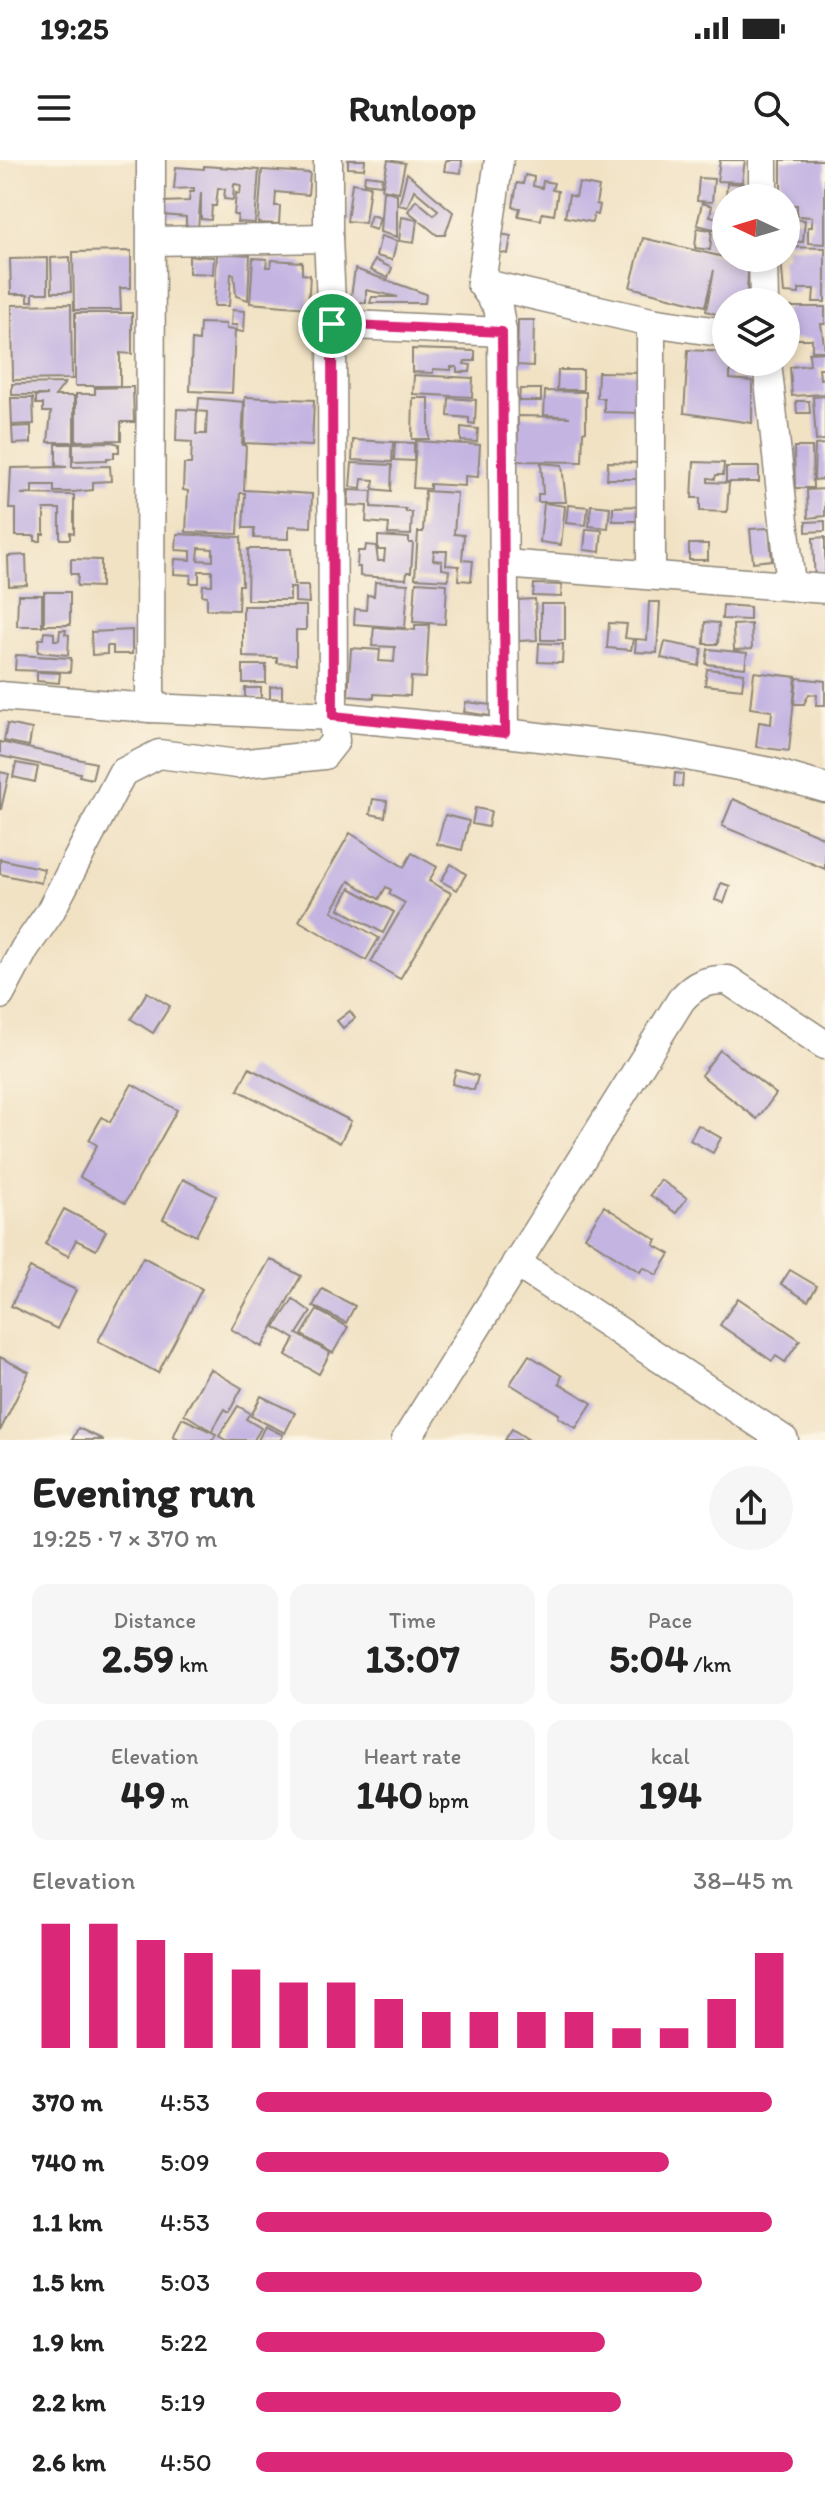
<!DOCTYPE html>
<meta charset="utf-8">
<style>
body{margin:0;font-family:Itim,sans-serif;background:#f6f6f6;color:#222;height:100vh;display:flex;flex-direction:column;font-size:30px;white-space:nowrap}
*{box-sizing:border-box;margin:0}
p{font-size:26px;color:#767676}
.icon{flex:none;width:44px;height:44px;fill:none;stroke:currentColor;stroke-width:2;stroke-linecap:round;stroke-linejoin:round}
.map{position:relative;height:1280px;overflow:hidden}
.drawer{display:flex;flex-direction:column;background:#fff;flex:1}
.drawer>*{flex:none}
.needle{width:52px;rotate:274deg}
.buttons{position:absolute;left:712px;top:24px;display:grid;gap:16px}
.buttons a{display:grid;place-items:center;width:88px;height:88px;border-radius:50%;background:#fff;box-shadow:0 4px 12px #0003;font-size:40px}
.pin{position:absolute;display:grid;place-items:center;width:68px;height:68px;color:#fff;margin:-34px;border:4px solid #fff;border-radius:50%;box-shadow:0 2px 8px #0007}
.round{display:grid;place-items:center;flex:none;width:84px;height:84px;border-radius:42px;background:#f6f6f6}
.overview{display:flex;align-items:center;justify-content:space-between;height:136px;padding:0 32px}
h1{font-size:44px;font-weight:800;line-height:60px}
.metrics{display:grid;grid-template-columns:repeat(3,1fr);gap:12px;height:136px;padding:8px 32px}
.metrics div{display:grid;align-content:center;border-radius:16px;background:#f6f6f6;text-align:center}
.metrics b{font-size:40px;font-weight:800}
.metrics small{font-size:22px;font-weight:400}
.metrics p{font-size:22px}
.chart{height:224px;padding:16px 32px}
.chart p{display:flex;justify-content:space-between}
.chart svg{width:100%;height:144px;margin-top:8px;stroke:#db2777;stroke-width:6}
ul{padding:0 32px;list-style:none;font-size:26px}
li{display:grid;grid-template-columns:128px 96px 1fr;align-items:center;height:60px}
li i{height:20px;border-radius:10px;background:#db2777}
.status{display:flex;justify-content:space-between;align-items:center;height:56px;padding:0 40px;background:#fff;direction:ltr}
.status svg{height:22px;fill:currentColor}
header{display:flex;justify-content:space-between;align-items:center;height:104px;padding:0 32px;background:#fff;font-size:36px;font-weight:800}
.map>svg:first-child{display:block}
.building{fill:#c3b4e2;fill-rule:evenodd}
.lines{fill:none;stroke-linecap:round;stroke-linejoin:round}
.minor-casing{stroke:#8e8678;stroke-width:31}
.minor{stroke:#fff;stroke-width:28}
.route-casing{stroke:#fff;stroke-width:16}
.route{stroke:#db2777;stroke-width:10}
</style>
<div class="status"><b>19:25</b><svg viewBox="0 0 49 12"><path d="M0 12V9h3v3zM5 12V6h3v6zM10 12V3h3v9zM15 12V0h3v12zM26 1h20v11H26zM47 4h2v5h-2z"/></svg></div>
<header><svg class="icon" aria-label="menu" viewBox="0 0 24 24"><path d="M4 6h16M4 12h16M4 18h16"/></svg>Runloop<svg class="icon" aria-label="search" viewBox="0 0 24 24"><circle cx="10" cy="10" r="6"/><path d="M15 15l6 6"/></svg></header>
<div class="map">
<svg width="825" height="1280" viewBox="0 0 825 1280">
<rect width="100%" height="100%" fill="#fcf5e5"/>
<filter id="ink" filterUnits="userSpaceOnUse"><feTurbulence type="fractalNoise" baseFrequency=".0125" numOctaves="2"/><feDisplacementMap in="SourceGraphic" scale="16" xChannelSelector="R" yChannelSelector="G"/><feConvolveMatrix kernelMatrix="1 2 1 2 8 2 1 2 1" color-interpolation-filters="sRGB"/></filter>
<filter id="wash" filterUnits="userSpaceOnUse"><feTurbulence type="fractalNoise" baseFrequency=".006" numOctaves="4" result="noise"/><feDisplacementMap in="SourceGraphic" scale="32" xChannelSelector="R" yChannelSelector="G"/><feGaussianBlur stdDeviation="1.8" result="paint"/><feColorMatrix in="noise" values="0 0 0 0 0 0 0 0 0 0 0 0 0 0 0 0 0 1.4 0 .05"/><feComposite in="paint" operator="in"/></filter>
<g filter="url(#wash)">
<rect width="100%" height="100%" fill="#f1e2c4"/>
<g id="blocks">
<g class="building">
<polygon points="348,0 365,0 364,9 348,8"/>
<polygon points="388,0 405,3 399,32 382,29"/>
<polygon points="446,0 462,0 461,13 444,11"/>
<polygon points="720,0 745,0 742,22 717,21"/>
<polygon points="781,0 825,0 825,84 808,83 808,67 812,67 812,57 797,56 797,45 786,45 786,38 781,38"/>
<polygon points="204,6 259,10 255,63 237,62 238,55 234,55 236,33 240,34 241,25 234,24 233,40 224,39 225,29 218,28 216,46 212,46 211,60 201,59 201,32 198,69 186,68 186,57 162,55 163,42 189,41 190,32 194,32 194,28 174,29 176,7 204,9"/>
<polygon points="262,10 310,13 308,35 276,32 275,46 280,46 279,64 258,63"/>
<polygon points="407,13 453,52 445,75 437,75 408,51 416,40 434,55 438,50 414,30 407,47 399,45"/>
<polygon points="365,15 382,17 381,25 364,23"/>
<polygon points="525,15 534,17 533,26 542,28 543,21 554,23 552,30 558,31 554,55 542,53 541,60 518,56 520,48 513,47 517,23 523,24"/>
<polygon points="699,18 714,19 712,42 697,41"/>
<polygon points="352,23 370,26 365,63 347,61"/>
<polygon points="579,23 599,27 596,44 600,45 598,55 594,54 592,62 565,57 569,35 576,37"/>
<polygon points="727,23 745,24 744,38 726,38"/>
<polygon points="383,30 397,34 397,77 380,72"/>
<polygon points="702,43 712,46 710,56 726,60 726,72 697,65"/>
<polygon points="371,55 380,58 376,70 367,67"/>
<polygon points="402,57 417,60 414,83 399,81"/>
<polygon points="786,59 805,60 803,82 786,81"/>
<polygon points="697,68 712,70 710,90 695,88"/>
<polygon points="495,73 511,76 508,94 492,91"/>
<polygon points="381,76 397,81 392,100 376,96"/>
<polygon points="643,78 749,103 746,142 726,142 726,157 706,151 714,110 705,146 630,127"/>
<polygon points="786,87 825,88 825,142 813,142 814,129 799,129 799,134 784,133 781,98 786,98"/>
<polygon points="131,91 131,128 120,128 121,150 74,150 73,92"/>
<polygon points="217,93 250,95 248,140 236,136 234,114 231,114 229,146 214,146"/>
<polygon points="189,96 214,97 213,114 189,113"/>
<polygon points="70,97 71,132 52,132 51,98"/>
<polygon points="48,98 48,133 33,133 33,141 28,141 28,134 11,134 10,99"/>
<polygon points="253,98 267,99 266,107 271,107 272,100 302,102 302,114 310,115 308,148 250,143"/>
<polygon points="375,100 392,108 388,118 370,110"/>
<polygon points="355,109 426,134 425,143 370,143 372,137 398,137 366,130 366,143 350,143"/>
<polygon points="71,144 72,219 13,220 12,145"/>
<polygon points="786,147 825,147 825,164 821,164 825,191 812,191 812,179 786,179"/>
<polygon points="232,150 245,151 244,172 236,171 237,165 231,165"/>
<polygon points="75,153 132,153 132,194 120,193 120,226 75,226"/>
<polygon points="518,160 534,160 533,206 517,205"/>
<polygon points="200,163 226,164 226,169 235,170 232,233 190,231 192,180 199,181"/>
<polygon points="412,189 475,191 475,201 465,201 464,204 471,205 470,212 457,212 457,207 451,207 451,210 433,209 433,213 412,212"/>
<polygon points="688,190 726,192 726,202 730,202 730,219 752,221 752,263 684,253"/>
<polygon points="825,192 825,208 819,208 820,219 825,218 825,234 792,236 790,207 810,205 809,193"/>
<polygon points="558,210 583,210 583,230 557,230"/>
<polygon points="598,212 641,213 641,253 604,252 604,238 597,238"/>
<polygon points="414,215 473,218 472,237 413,234"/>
<polygon points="65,223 55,236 74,236 74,282 48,282 51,252 43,252 43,244 36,244 36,236 48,235 12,235 12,224"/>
<polygon points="129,227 133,227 134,262 121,262 121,280 76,281 76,234 95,234 95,228"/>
<polygon points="520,229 541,229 541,241 519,241"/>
<polygon points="545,231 586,232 586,271 583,272 582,302 517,301 518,256 570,257 544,255"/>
<polygon points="825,236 825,280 816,281 813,237"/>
<polygon points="245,237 314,240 312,286 244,283"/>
<polygon points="11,238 33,238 34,264 12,265"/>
<polygon points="199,238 244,242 242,285 246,285 244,330 312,334 311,367 289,366 289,379 254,378 254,368 243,368 245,333 240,333 238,374 186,372 188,331 183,330 184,304 191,304 192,282 176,281 177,249 197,250 196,274 206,274 207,252 198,251"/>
<polygon points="413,238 429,238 429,279 412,279"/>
<polygon points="449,238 476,240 475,264 469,263 469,258 448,256"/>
<polygon points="796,241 809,241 810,253 797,253"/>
<polygon points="31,266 31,283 13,284 12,267"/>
<polygon points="461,267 478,269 477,282 461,281"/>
<polygon points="353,280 393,282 392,302 352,300"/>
<polygon points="416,281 480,285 478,317 465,316 465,326 430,324 430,329 413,328"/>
<polygon points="112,282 119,284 119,292 114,292 114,298 107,298 107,300 73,301 73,283"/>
<polygon points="395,282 414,283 414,301 394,300"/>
<polygon points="56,284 72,284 72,307 110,306 111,321 93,322 93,330 73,332 54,332 54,325 32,325 32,333 21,334 74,335 74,373 70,372 70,379 60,379 60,349 44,349 44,374 41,374 41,381 35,381 35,376 16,376 16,349 9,349 11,308 67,307 56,306"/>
<polygon points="825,284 825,319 814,320 815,285"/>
<polygon points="794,287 812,287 813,328 795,328"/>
<polygon points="608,302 642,303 641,319 607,319"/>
<polygon points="694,302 724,303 723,315 716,315 715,319 708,318 708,322 729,323 727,352 700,351 700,338 692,338"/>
<polygon points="352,303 392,305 391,331 373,329 374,320 362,319 361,328 350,327"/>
<polygon points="541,303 562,305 566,342 538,342 538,334 543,334"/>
<rect x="726" y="307" width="33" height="15"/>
<polygon points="825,329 825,356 808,358 807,330"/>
<polygon points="349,330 372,331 371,347 406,349 406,352 412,352 411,375 388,374 389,364 366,362 367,346 348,345"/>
<polygon points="425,331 457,333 454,374 464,375 462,400 473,401 471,421 458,420 459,406 446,405 447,391 434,391 433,400 442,401 442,409 449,410 448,420 415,418 418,372 423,372"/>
<polygon points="544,343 565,346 561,385 540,382"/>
<polygon points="568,345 588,347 586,365 566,363"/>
<polygon points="591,345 610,347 608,368 589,366"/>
<polygon points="641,346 641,361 613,361 613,347"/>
<polygon points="825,361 825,371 806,372 806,362"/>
<polygon points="769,368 772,400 753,402 750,369"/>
<polygon points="586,369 602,370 600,392 584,390"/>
<path d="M177,374L241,377L242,425H239L238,450L207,449V436L202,435L203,425H212V411H199V423H190L191,415L174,414L175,399L191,400V391L176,390ZM199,388L213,389V401L198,400Z"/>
<polygon points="378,376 409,378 409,383 413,383 411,412 407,412 406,419 360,416 360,407 357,407 358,391 365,391 366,385 376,386 378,401 384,401 385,390 378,390"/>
<polygon points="825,377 825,424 815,425 813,378"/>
<rect x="689" y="384" width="19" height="16"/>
<polygon points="248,389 291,389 294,425 308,425 309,443 295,442 295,428 290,428 290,440 247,440"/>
<polygon points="26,395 27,425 9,426 8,396"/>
<polygon points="71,399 101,400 101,427 77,426 78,414 71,414"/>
<polygon points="375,422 408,424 405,468 354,464 355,449 366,450 367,435 374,436"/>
<polygon points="416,422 447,424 445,464 413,462"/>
<polygon points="534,424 562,425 561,437 533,436"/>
<rect x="44" y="432" width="26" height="33"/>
<polygon points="18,435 42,435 42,466 17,466"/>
<polygon points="535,439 537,480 519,481 517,440"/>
<polygon points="649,442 660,442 657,493 635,492 636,479 647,480"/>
<rect x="541" y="444" width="24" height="36"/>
<polygon points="723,445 750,447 750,460 722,459"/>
<polygon points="243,446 306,446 306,470 296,470 296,504 277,503 277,498 243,497"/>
<polygon points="705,462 719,463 718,484 704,484"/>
<polygon points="609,463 627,464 625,478 633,479 631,490 607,488"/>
<polygon points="751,464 752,489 734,490 733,465"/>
<polygon points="415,465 429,465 426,518 411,517 410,536 374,534 374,538 348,536 351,488 380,490 379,501 394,502 395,487 372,486 374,467 415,470"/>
<polygon points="60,470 66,470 65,474 69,475 68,495 38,492 39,479 43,479 44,472 54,473 54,480 59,480"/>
<polygon points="132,470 132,494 113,494 113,486 107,486 107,494 92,495 91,472"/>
<polygon points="665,482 702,489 699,506 661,498"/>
<polygon points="539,483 563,484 562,503 538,502"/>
<polygon points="708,489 747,493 745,508 706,504"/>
<polygon points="16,495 71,498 70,512 15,510"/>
<rect x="243" y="505" width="23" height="18"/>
<polygon points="707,509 744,513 742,529 705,525"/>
<polygon points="37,512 60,513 59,523 37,521"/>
<polygon points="754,512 796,517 789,591 756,587 759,562 771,564 772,551 750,548"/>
<polygon points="797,518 825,521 825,545 816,545 817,535 809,534 804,544 794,544"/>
<polygon points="282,526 282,539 270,538 270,527"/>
<rect x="245" y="528" width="16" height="10"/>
<polygon points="466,542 491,545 490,556 464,552"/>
<polygon points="7,564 32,569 29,586 4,581"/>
<polygon points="0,582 96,603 92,619 79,616 80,613 0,596"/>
<polygon points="16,603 38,607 35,622 13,617"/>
<polygon points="0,612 9,614 1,649 0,649"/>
<polygon points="675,613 683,614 682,627 674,626"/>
<polygon points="373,639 387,641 385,657 370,654"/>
<polygon points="733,639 825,678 825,709 722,666"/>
<polygon points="475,648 491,651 488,667 472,664"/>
<polygon points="445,655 469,661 462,690 437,684"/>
<polygon points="350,673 404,707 412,693 437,707 429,721 451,733 400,819 371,802 405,743 389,734 391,730 386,727 379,739 349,721 332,751 379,778 366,800 299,761"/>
<polygon points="0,699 44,709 41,723 0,714"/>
<polygon points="451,704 466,714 457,730 441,721"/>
<polygon points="721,723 730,726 724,743 715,740"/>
<polygon points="350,728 394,752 383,773 339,749"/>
<polygon points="147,832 170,846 153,873 131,859"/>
<polygon points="350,851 355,858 343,868 337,861"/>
<polygon points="720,890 776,934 757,959 701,915"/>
<polygon points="249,908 351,961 340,983 238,930"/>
<polygon points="456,910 478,916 474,930 452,924"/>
<polygon points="132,924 177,950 125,1043 80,1017 97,985 89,980 102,957 110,962"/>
<polygon points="698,965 721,978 713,993 690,980"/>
<polygon points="183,1019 216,1036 196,1076 163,1059"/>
<polygon points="661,1020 687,1038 676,1053 650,1035"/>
<polygon points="604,1046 657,1080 654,1085 670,1094 657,1115 643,1107 640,1112 585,1077"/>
<polygon points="64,1049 106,1071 96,1090 76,1080 68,1096 45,1084"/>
<polygon points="143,1097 202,1129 158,1213 98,1181"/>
<polygon points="270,1099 301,1116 262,1187 231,1169"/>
<polygon points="30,1108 76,1130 57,1169 11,1146"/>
<polygon points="790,1110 817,1126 808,1141 781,1124"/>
<polygon points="322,1129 355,1146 346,1163 313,1146"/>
<polygon points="738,1138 800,1180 785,1202 776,1196 772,1201 720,1165"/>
<polygon points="293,1139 311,1152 297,1174 330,1193 319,1214 286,1195 295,1179 275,1167"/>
<polygon points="317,1150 348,1167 333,1193 302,1175"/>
<polygon points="529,1195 562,1216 559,1223 592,1243 576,1268 558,1257 559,1254 510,1224"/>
<polygon points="0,1197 29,1212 0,1271"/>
<polygon points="210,1209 242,1228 229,1252 225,1249 212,1271 184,1254"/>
<polygon points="261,1236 295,1253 285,1273 251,1256"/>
<polygon points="238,1246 250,1253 246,1259 261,1268 254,1280 225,1280 219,1276"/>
<polygon points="182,1258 216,1274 213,1280 179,1280 173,1277"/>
<polygon points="265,1266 283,1275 281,1280 258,1280"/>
<polygon points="78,1268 104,1280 72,1280"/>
<polygon points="512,1269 529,1280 505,1280"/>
</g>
</g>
</g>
<g filter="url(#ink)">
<use href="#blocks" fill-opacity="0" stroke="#8e8678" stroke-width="2"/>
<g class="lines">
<g class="minor-casing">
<g id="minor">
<polyline points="499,0 481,123 498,147 502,172 505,573"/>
<polyline points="763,0 763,38"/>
<polyline points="153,81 328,78"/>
<polyline points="763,98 764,142"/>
<polyline points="481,123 651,162 726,173"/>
<polyline points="651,162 651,415"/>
<polyline points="332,164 502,172"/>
<polyline points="767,202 791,426"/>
<polyline points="504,404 825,429"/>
<polyline points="0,536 150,548 333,556 505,573 666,592 770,612 825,628"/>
<polyline points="150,548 151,0"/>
<polyline points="0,835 25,788 50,752 122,613 159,594 237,604 324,595 335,581 333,556 332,164 328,78 328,0"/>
<polyline points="516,1103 784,1280"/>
<path d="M406,1280L681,840C695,824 707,819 728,820L825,885"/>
</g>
</g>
<use href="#minor" class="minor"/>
</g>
</g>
<g class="lines" filter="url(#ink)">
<g class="route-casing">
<polygon id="route" points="332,164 502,172 505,573 333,556"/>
</g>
<use href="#route" class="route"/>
</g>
</svg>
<div class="buttons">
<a><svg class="needle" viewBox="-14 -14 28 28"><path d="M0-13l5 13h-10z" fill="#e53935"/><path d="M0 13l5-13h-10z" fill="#767676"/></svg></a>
<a><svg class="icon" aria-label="layers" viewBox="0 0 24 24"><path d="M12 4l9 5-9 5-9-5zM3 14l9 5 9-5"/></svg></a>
</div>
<div class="pin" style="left:332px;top:164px;background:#1e9e55"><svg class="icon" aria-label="arrive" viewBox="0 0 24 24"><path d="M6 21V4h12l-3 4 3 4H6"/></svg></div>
</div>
<section class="drawer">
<div class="overview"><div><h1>Evening run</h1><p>19:25 · 7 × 370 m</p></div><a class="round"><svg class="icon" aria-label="share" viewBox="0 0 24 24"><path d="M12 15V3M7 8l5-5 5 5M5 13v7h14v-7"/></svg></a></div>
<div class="metrics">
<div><p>Distance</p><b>2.59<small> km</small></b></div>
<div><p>Time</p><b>13:07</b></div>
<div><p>Pace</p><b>5:04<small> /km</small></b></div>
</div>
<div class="metrics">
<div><p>Elevation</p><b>49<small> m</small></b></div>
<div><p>Heart rate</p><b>140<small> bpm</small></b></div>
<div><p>kcal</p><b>194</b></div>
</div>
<div class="chart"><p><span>Elevation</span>38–45 m</p>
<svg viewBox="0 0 160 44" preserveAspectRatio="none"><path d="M5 44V6M15 44V6M25 44V11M35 44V15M45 44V20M55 44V24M65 44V24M75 44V29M85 44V33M95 44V33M105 44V33M115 44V33M125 44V38M135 44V38M145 44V29M155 44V15"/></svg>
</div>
<ul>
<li><b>370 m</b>4:53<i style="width:96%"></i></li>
<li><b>740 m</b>5:09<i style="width:77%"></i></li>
<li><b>1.1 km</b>4:53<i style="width:96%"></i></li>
<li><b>1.5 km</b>5:03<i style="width:83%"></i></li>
<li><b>1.9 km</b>5:22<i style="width:65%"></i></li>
<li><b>2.2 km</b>5:19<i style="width:68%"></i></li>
<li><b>2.6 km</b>4:50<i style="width:100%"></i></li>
</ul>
</section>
